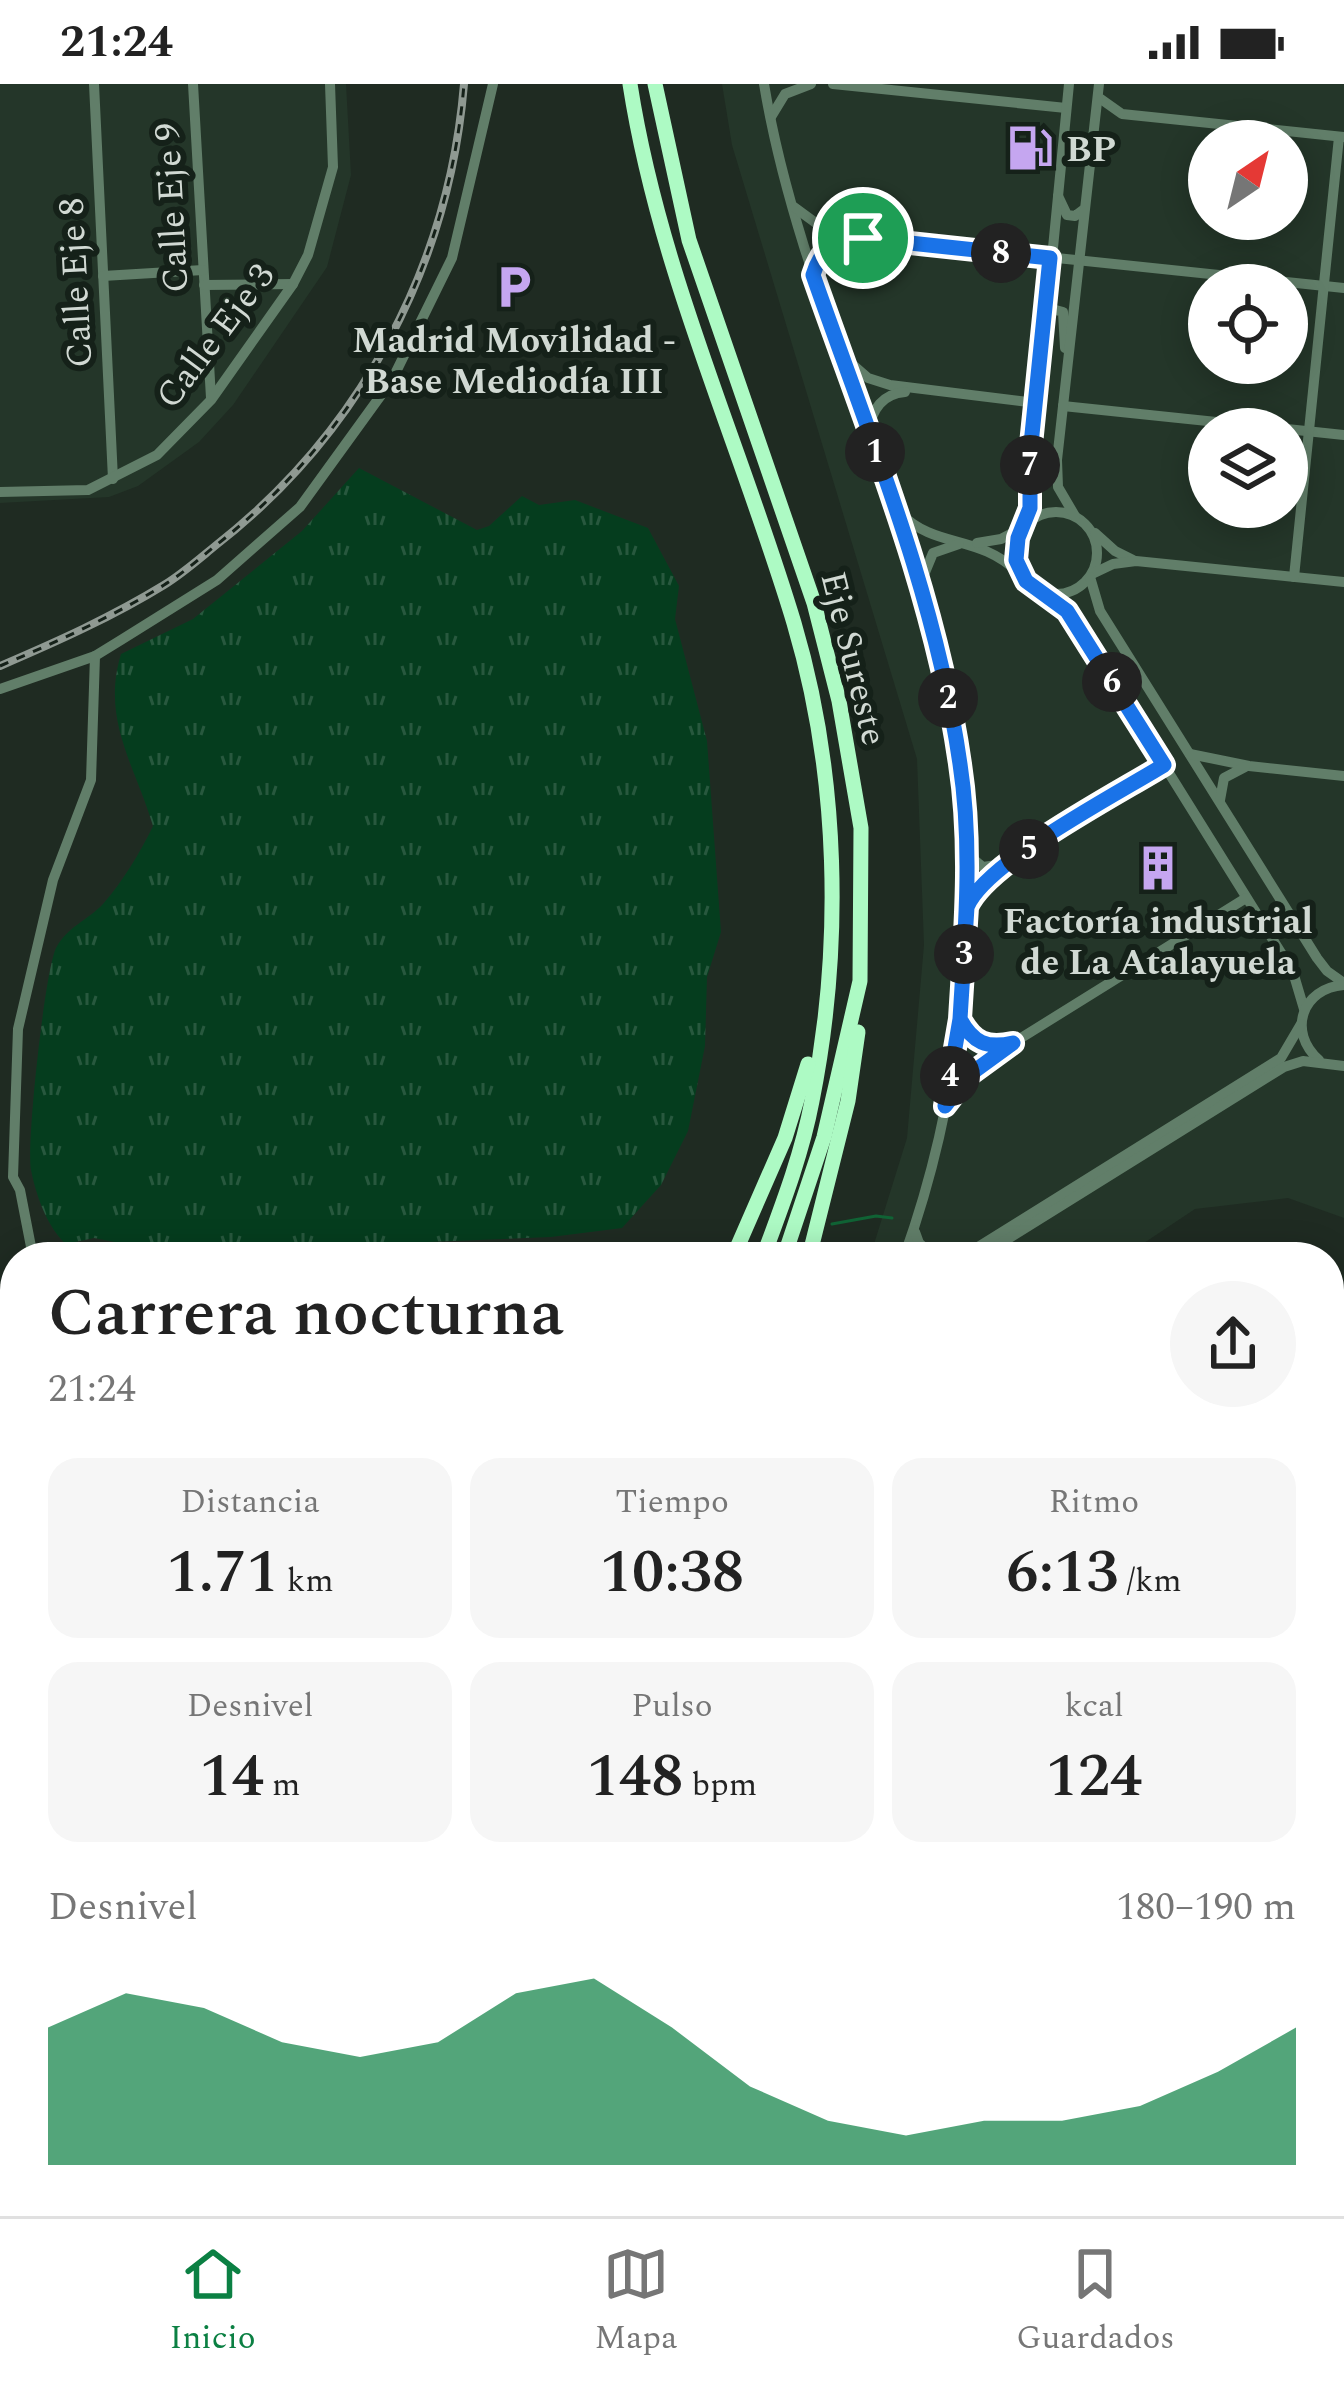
<!DOCTYPE html>
<html lang="es">
<meta charset="utf-8">
<style>
body{margin:0;font-family:Spectral,serif;background:#f6f6f6;color:#222;height:100vh;display:flex;flex-direction:column;font-size:45px;white-space:nowrap}
*{box-sizing:border-box;margin:0}
p{font-size:39px;color:#767676}
.icon{flex:none;width:66px;height:66px;fill:none;stroke:currentColor;stroke-width:2;stroke-linecap:round;stroke-linejoin:round}
.map{position:relative;flex:1;overflow:hidden}
.side{position:absolute;left:0px;top:1158px;width:1344px;height:975px;display:flex;flex-direction:column;background:#fff;border-radius:48px 48px 0 0;box-shadow:0 6px 30px #0003}
.side>*{flex:none}
.needle{width:78px;rotate:35deg}
.fabs{position:absolute;left:1188px;top:36px;display:grid;gap:24px}
.fabs a{display:grid;place-items:center;width:120px;height:120px;border-radius:50%;background:#fff;box-shadow:0 6px 30px #0003;font-size:60px}
.pin{position:absolute;display:grid;place-items:center;width:102px;height:102px;color:#fff;margin:-51px;border:6px solid #fff;border-radius:50%;box-shadow:0 3px 12px #0007}
.km{position:absolute;width:60px;height:60px;margin:-30px;border-radius:50%;background:#222;color:#fff;font-size:33px;line-height:60px;text-align:center}
.round{display:grid;place-items:center;flex:none;width:126px;height:126px;border-radius:63px;background:#f6f6f6}
.head{display:flex;align-items:center;justify-content:space-between;height:204px;padding:0 48px}
h1{font-size:66px;font-weight:600;line-height:90px}
.stats{display:grid;grid-template-columns:repeat(3,1fr);gap:18px;height:204px;padding:12px 48px}
.stats div{display:grid;align-content:center;border-radius:30px;background:#f6f6f6;text-align:center}
.stats b{font-size:60px;font-weight:600}
.stats small{font-size:33px;font-weight:400}
.stats p{font-size:33px}
.chart{height:336px;padding:24px 48px}
.chart p{display:flex;justify-content:space-between}
.chart svg{width:100%;height:216px;margin-top:12px;fill:#0b8043;opacity:.7}
.status{display:flex;justify-content:space-between;align-items:center;height:84px;padding:0 60px;background:#fff;direction:ltr}
.status svg{height:33px;fill:currentColor}
.tabs{display:flex;justify-content:space-around;align-items:center;height:168px;border-top:3px solid #e0e0e0;background:#fff;font-size:33px;color:#767676}
.tabs a{display:grid;justify-items:center;gap:6px}
.tabs .on{color:#0b8043}
.map>svg:first-child{display:block}
.built{fill:#243629;fill-rule:evenodd}
.grass{fill:url(#grass-tufts)}
.lines{fill:none;stroke-linecap:round;stroke-linejoin:round}
.stream{stroke:#106335;stroke-width:3}
.minor{stroke:#617e69;stroke-width:10}
.highway{stroke:#adfac4;stroke-width:15}
.rail-casing{stroke:#8f9992;stroke-width:8}
.rail{stroke:#152119;stroke-width:3;stroke-dasharray:9;stroke-linecap:butt}
.route-casing{stroke:#fff;stroke-width:24}
.route{stroke:#1a73e8;stroke-width:15}
.labels{text-anchor:middle;stroke-width:12;stroke-linejoin:round;paint-order:stroke}
.poi-label{font-size:36px;font-weight:bold;fill:#d1d9d3;stroke:#152119}
.street-label{font-size:36px;fill:#d1d9d3;stroke:#152119}
</style>
<div class="status"><b>21:24</b><svg viewBox="0 0 49 12"><path d="M0 12V9h3v3zM5 12V6h3v6zM10 12V3h3v9zM15 12V0h3v12zM26 1h20v11H26zM47 4h2v5h-2z"/></svg></div>
<div class="map">
<svg width="1344" height="2132" viewBox="0 0 1344 2132">
<defs>
<pattern id="grass-tufts" width="24" height="20" patternUnits="userSpaceOnUse" patternTransform="scale(3)"><rect width="24" height="20" fill="#053d1e"/><path d="M3 7l-1-3M5 7V3M7 7l1-3M15 17l-1-3M17 17v-4M19 17l1-3" fill="none" stroke="#28583e"/></pattern>
</defs>
<rect width="100%" height="100%" fill="#1f2b22"/>
<g class="built">
<polygon points="0,0 346,0 351,91 327,183 233,321 199,358 138,402 109,413 0,419"/>
<path d="M722,0H1344V1134L1288,1114L1195,1125L1123,1173H870L907,1054L924,861L917,675L732,61ZM1209,57H1287V135H1209ZM1209,201H1287V279H1209ZM1209,345H1287V423H1209Z"/>
</g>
<path class="grass" d="M359,384L477,446L489,442L522,412L539,421L575,416L648,444L679,502L675,535L707,657L721,848L707,893L705,962L688,1047L661,1101L622,1144L551,1153L428,1158L342,1173H192L94,1154L66,1160C47,1143 36,1111 31,1086C26,1060 45,887 56,864C67,843 88,836 103,820C123,797 140,769 153,742C135,681 101,636 121,570L193,535L302,447Z"/>
<g class="lines">
<g class="stream">
<polyline points="832,1140 876,1132 892,1134"/>
<polyline points="685,1173 708,1165"/>
<polyline points="0,1234 15,1242"/>
</g>
<g class="minor">
<polyline points="94,0 113,395"/>
<polyline points="193,0 211,314"/>
<path d="M764,0C793,174 871,334 921,503C986,721 981,958 904,1173"/>
<polyline points="833,0 1066,24"/>
<polyline points="1098,13 1122,30 1344,53"/>
<polyline points="771,33 785,10 811,0"/>
<polyline points="1058,112 1067,131 1075,132 1083,126"/>
<polyline points="794,123 824,145 856,153 1344,204"/>
<polyline points="813,191 828,163 853,153"/>
<polyline points="103,192 203,186"/>
<polyline points="204,201 293,200"/>
<polyline points="1045,232 1052,225 1063,228 1065,264"/>
<polyline points="845,274 868,294 890,301 1036,319"/>
<polyline points="1063,322 1285,345"/>
<polyline points="1287,345 1344,351"/>
<path d="M868,346C873,325 882,310 905,308"/>
<polyline points="0,408 88,406 157,371 211,316 293,200 308,171 333,83 330,0"/>
<circle cx="1056" cy="469" r="41"/>
<path d="M900,429C937,466 977,449 1019,489"/>
<polyline points="1075,432 1058,403 1057,376 1099,0"/>
<polyline points="1026,440 1069,0"/>
<polyline points="1095,449 1115,467 1133,476"/>
<polyline points="977,459 1001,455 1022,444"/>
<polyline points="1092,490 1113,480 1136,477 1344,498"/>
<polyline points="1090,493 1100,527 1317,874 1327,887 1344,899"/>
<polyline points="1294,493 1339,53"/>
<polyline points="921,498 933,469 959,460"/>
<polyline points="1045,508 1068,527 1293,888 1304,925"/>
<polyline points="0,605 95,572 121,556 217,496 300,423 392,296 452,174 493,0"/>
<polyline points="1190,670 1249,682 1344,692"/>
<polyline points="1220,716 1224,694 1245,683"/>
<polyline points="966,769 983,783 1004,780"/>
<path d="M968,820C986,778 1120,709 1164,681"/>
<path d="M960,935C972,957 985,965 1010,960"/>
<path d="M1319,976C1287,948 1302,904 1344,901"/>
<polyline points="949,1017 969,991 1013,959 1246,814"/>
<polyline points="915,1148 919,1159 934,1173"/>
<polyline points="33,1173 20,1106 13,1093 18,945 53,796 91,696 95,572"/>
<polyline points="962,1173 1281,974 1301,940"/>
<polyline points="979,1173 1284,983 1303,977 1344,982"/>
</g>
<g class="highway">
<path d="M630,0C659,187 740,359 794,539C839,691 843,862 812,1017C802,1070 782,1122 763,1173"/>
<polyline points="655,0 689,156 814,519 839,617 861,744 860,897 824,1053 784,1173"/>
<polyline points="733,1173 785,1054 808,980"/>
<polyline points="809,1173 848,1017 858,948"/>
<polyline points="465,2118 465,2132"/>
<polyline points="479,2118 480,2132"/>
<polyline points="304,2132 316,2118"/>
<polyline points="347,2132 353,2118"/>
<polyline points="373,2132 379,2118"/>
<polyline points="405,2132 410,2118"/>
</g>
<g class="rail-casing">
<path id="rail" d="M0,582C56,558 112,533 164,501C182,490 199,475 215,462C360,349 449,183 464,0"/>
</g>
<use href="#rail" class="rail"/>
</g>
<g class="lines">
<g class="route-casing">
<path id="route" d="M863,154C835,153 821,165 813,191C869,351 936,511 960,680C973,764 965,851 960,935C973,959 987,965 1013,959L969,991L945,1022L960,935L967,823C986,778 1117,710 1164,681L1067,527L1026,497L1016,476L1018,454L1030,424V370L1050,174L863,154"/>
</g>
<use href="#route" class="route"/>
</g>
<defs>
<g id="fuel-bare" transform="scale(3.6)"><path d="M-5.5-6h7V0h2V4h1.3V-2.5L3-4.5l.8-.8L6-3V5H2.5V1h-1V6h-7ZM-4.2-4.7v3.2H.2V-4.7Z" fill="#c5a6f0" stroke="#152119" stroke-width="2.5" paint-order="stroke"/></g>
<g id="parking-bare" transform="scale(3.6)"><path d="M-3.5-5.5H1a3.5 3.5 0 0 1 0 7H-1V5.5H-3.5ZM-1-3.4V-.6H.8a1.4 1.4 0 0 0 0-2.8Z" fill="#c5a6f0" stroke="#152119" stroke-width="2.5" paint-order="stroke"/></g>
<g id="building-bare" transform="scale(3.6)"><path d="M-4-6H4V6H1V3H-1V6H-4ZM-2.5-4.3h1.7v1.8h-1.7ZM.8-4.3h1.7v1.8H.8ZM-2.5-1h1.7V.8h-1.7ZM.8-1h1.7V.8H.8Z" fill="#c5a6f0" stroke="#152119" stroke-width="2.5" paint-order="stroke"/></g>
</defs>
<g fill-rule="evenodd">
<use href="#fuel-bare" x="1030" y="64"/>
<use href="#parking-bare" x="514" y="203"/>
<use href="#building-bare" x="1158" y="784"/>
</g>
<g class="labels">
<g class="poi-label">
<text x="1066" y="77" text-anchor="start">BP</text>
<text x="514" y="268">Madrid Movilidad -<tspan x="514" dy="41">Base Mediodía III</tspan></text>
<text x="1158" y="849">Factoría industrial<tspan x="1158" dy="41">de La Atalayuela</tspan></text>
</g>
<g class="street-label">
<text transform="translate(170 124) rotate(-93)" y="13">Calle Eje 9</text>
<text transform="translate(74 199) rotate(-93)" y="13">Calle Eje 8</text>
<text transform="translate(214 251) rotate(-53)" y="13">Calle Eje 3</text>
<text transform="translate(855 574) rotate(76)" y="13">Eje Sureste</text>
</g>
</g>
</svg>
<div class="fabs">
<a><svg class="needle" viewBox="-14 -14 28 28"><path d="M0-13l5 13h-10z" fill="#e53935"/><path d="M0 13l5-13h-10z" fill="#767676"/></svg></a>
<a><svg class="icon" aria-label="locate" viewBox="0 0 24 24"><circle cx="12" cy="12" r="6"/><path d="M12 2v4M12 18v4M2 12h4M18 12h4"/></svg></a>
<a><svg class="icon" aria-label="layers" viewBox="0 0 24 24"><path d="M12 4l9 5-9 5-9-5zM3 14l9 5 9-5"/></svg></a>
</div>
<div class="pin" style="left:863px;top:154px;background:#1e9e55"><svg class="icon" aria-label="arrive" viewBox="0 0 24 24"><path d="M6 21V4h12l-3 4 3 4H6"/></svg></div>
<b class="km" style="left:875px;top:368px">1</b>
<b class="km" style="left:948px;top:614px">2</b>
<b class="km" style="left:964px;top:870px">3</b>
<b class="km" style="left:950px;top:992px">4</b>
<b class="km" style="left:1029px;top:765px">5</b>
<b class="km" style="left:1112px;top:598px">6</b>
<b class="km" style="left:1030px;top:381px">7</b>
<b class="km" style="left:1001px;top:169px">8</b>
<section class="side">
<div class="head"><div><h1>Carrera nocturna</h1><p>21:24</p></div><a class="round"><svg class="icon" aria-label="share" viewBox="0 0 24 24"><path d="M12 15V3M7 8l5-5 5 5M5 13v7h14v-7"/></svg></a></div>
<div class="stats">
<div><p>Distancia</p><b>1.71<small> km</small></b></div>
<div><p>Tiempo</p><b>10:38</b></div>
<div><p>Ritmo</p><b>6:13<small> /km</small></b></div>
</div>
<div class="stats">
<div><p>Desnivel</p><b>14<small> m</small></b></div>
<div><p>Pulso</p><b>148<small> bpm</small></b></div>
<div><p>kcal</p><b>124</b></div>
</div>
<div class="chart"><p><span>Desnivel</span>180–190 m</p>
<svg viewBox="0 0 160 44" preserveAspectRatio="none"><path d="M0 44V16L10 9L20 12L30 19L40 22L50 19L60 9L70 6L80 16L90 28L100 35L110 38L120 35L130 35L140 32L150 25L160 16V44z"/></svg>
</div>
</section>
</div>
<nav class="tabs">
<a class="on"><svg class="icon" aria-label="home" viewBox="0 0 24 24"><path d="M3 11l9-7 9 7M6 9v11h12V9"/></svg>Inicio</a>
<a><svg class="icon" aria-label="map" viewBox="0 0 24 24"><path d="M3 6l6-2 6 2 6-2v14l-6 2-6-2-6 2zM9 4v14M15 6v14"/></svg>Mapa</a>
<a><svg class="icon" aria-label="saved" viewBox="0 0 24 24"><path d="M7 4h10v16l-5-4-5 4z"/></svg>Guardados</a>
</nav>
